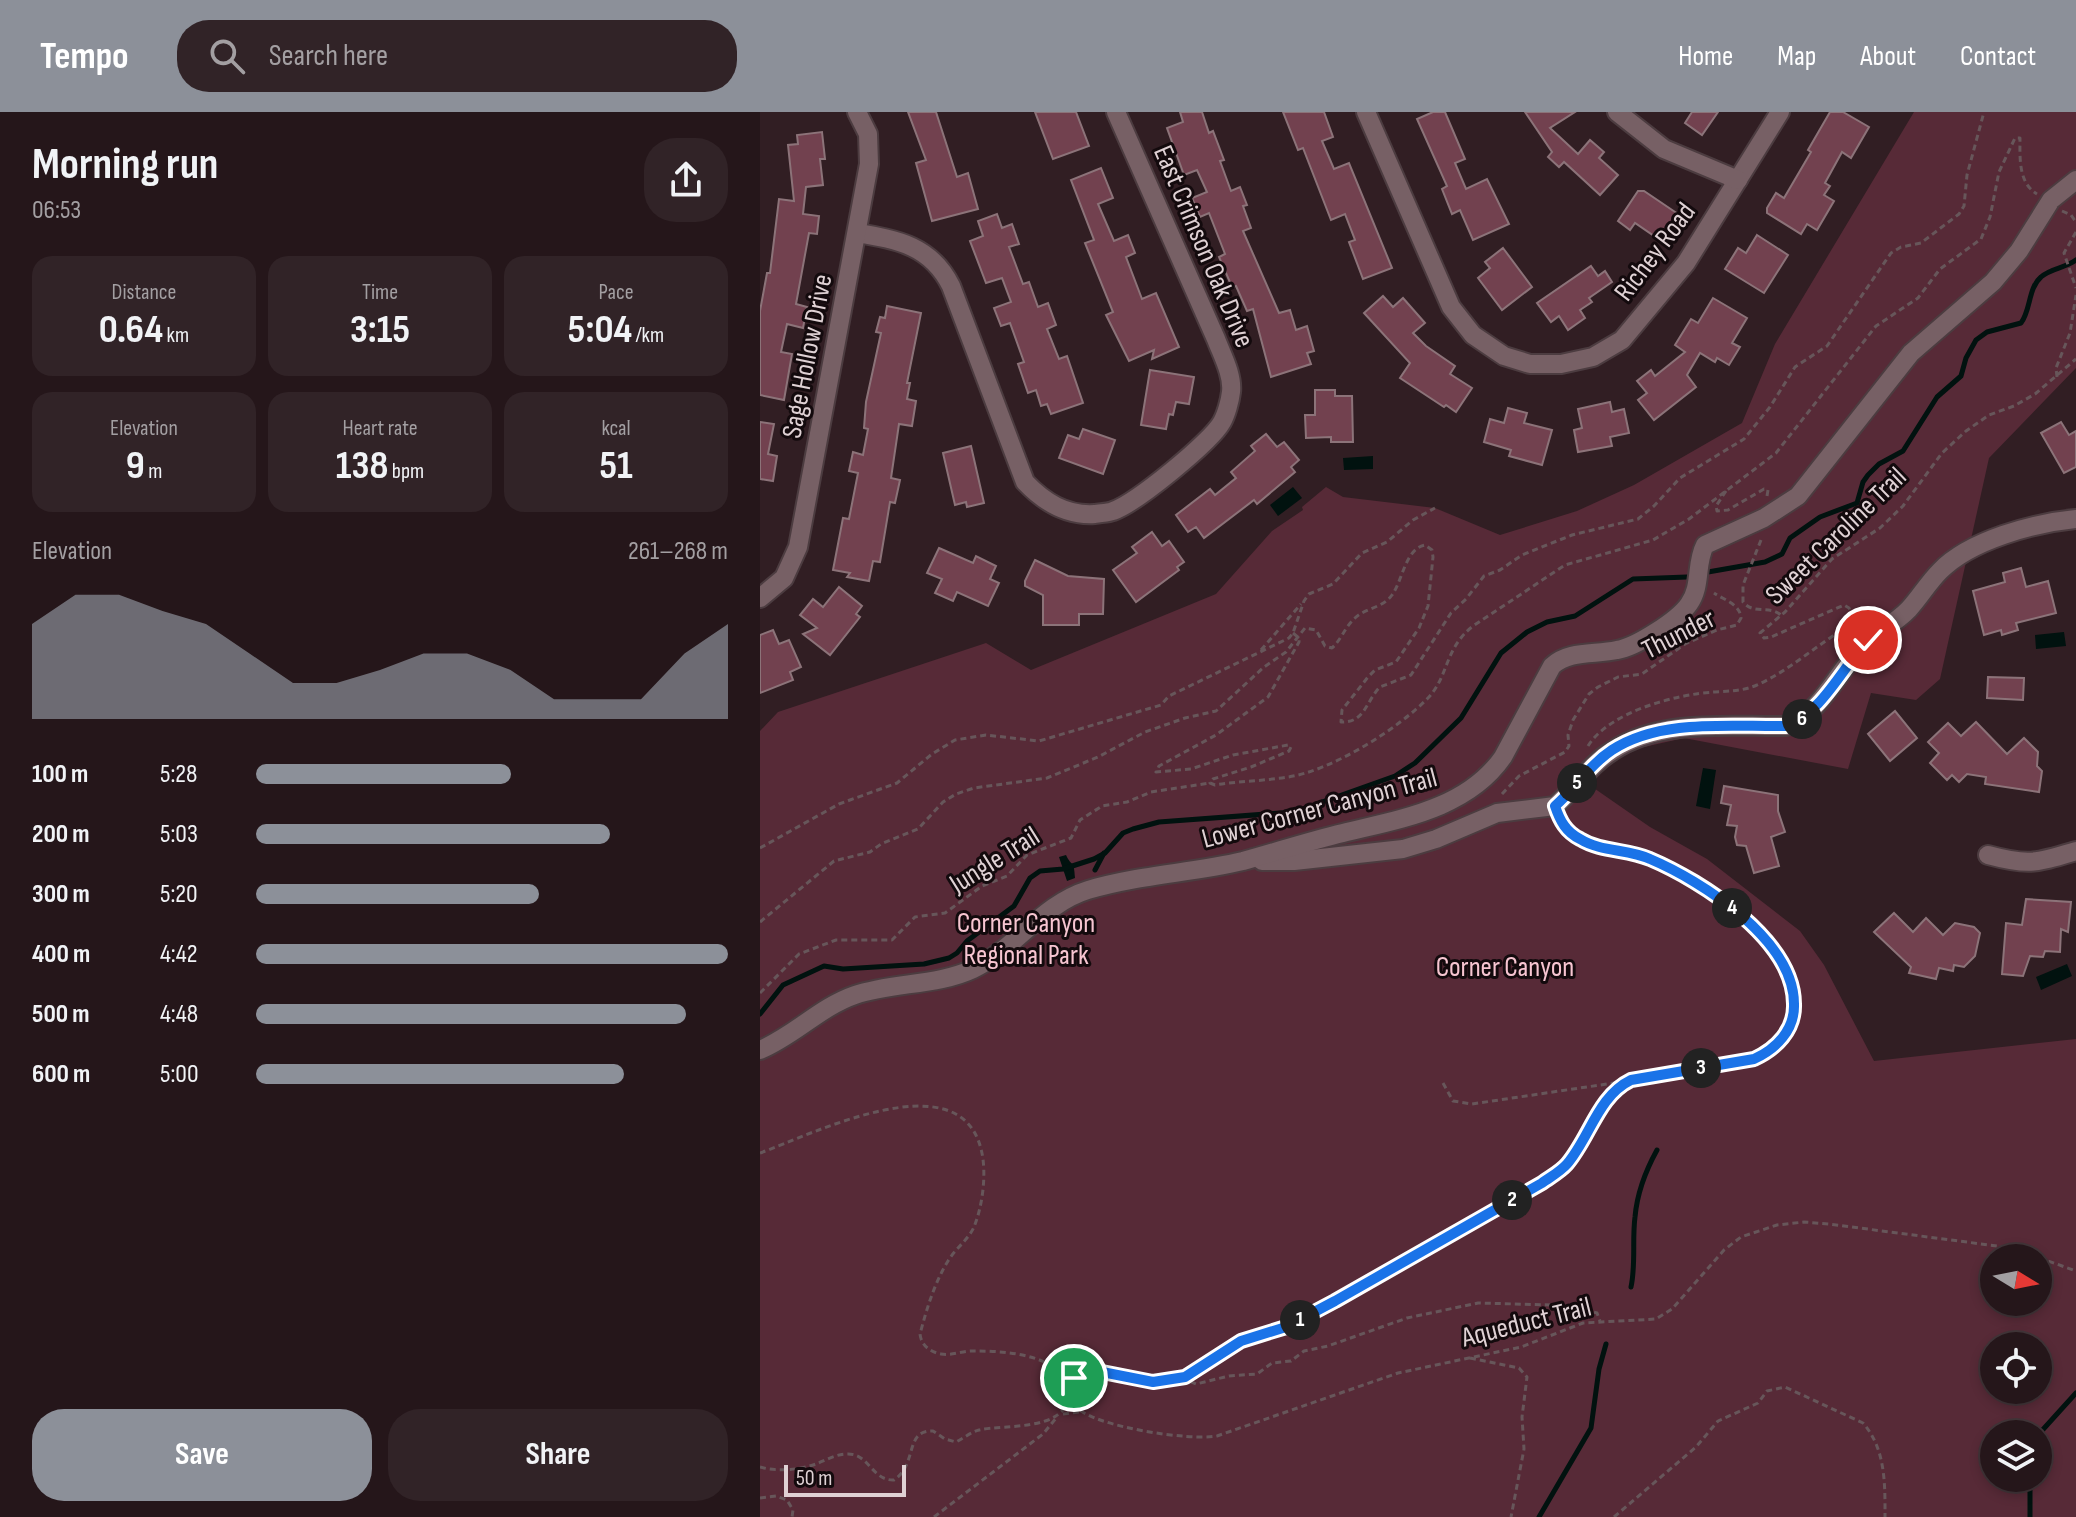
<!DOCTYPE html>
<meta charset="utf-8">
<style>
body{margin:0;font-family:"Sofia Sans Condensed",sans-serif;background:#312327;color:#f1f3f6;height:100vh;display:flex;flex-direction:column;font-size:30px;white-space:nowrap}
*{box-sizing:border-box;margin:0}
p{font-size:26px;color:#a39fa2}
.icon{flex:none;width:44px;height:44px;fill:none;stroke:currentColor;stroke-width:2;stroke-linecap:round;stroke-linejoin:round}
.map{position:relative;flex:1;overflow:hidden}
.details{display:flex;flex-direction:column;background:#25161a;width:760px}
.details>*{flex:none}
.needle{width:52px;rotate:100deg}
.controls{position:absolute;left:1220px;top:1132px;display:grid;gap:16px}
.controls a{display:grid;place-items:center;width:72px;height:72px;border-radius:50%;background:#25161a;box-shadow:0 4px 12px #0003,0 0 0 2px #423539;font-size:40px}
.scale{position:absolute;left:24px;bottom:20px;width:122px;box-sizing:border-box;padding-left:8px;border:4px solid #dfd1d4;border-top:0;font-size:22px;line-height:28px;white-space:nowrap;color:#dfd1d4;-webkit-text-stroke:6px #130a0d;paint-order:stroke}
.pin{position:absolute;display:grid;place-items:center;width:68px;height:68px;color:#fff;margin:-34px;border:4px solid #fff;border-radius:50%;box-shadow:0 2px 8px #0007}
.km{position:absolute;width:40px;height:40px;margin:-20px;border-radius:50%;background:#222;color:#fff;font-size:22px;line-height:40px;text-align:center}
.round{display:grid;place-items:center;flex:none;width:84px;height:84px;border-radius:32px;background:#312327}
.headline{display:flex;align-items:center;justify-content:space-between;height:136px;padding:0 32px}
h1{font-size:44px;font-weight:700;line-height:60px}
.metrics{display:grid;grid-template-columns:repeat(3,1fr);gap:12px;height:136px;padding:8px 32px}
.metrics div{display:grid;align-content:center;border-radius:20px;background:#312327;text-align:center}
.metrics b{font-size:40px;font-weight:700}
.metrics small{font-size:22px;font-weight:400}
.metrics p{font-size:22px}
.chart{height:224px;padding:16px 32px}
.chart p{display:flex;justify-content:space-between}
.chart svg{width:100%;height:144px;margin-top:8px;fill:#8c9099;opacity:.7}
.primary-button{display:flex;gap:16px;margin-top:auto;padding:16px 32px}
.primary-button a{flex:1;height:92px;border-radius:32px;background:#8c9099;color:#fff;font-size:32px;font-weight:700;line-height:92px;text-align:center}
.primary-button a+a{background:#312327;color:#f1f3f6}
ul{padding:0 32px;list-style:none;font-size:26px}
li{display:grid;grid-template-columns:128px 96px 1fr;align-items:center;height:60px}
li i{height:20px;border-radius:10px;background:#8c9099}
header{display:flex;align-items:center;gap:48px;box-sizing:border-box;height:112px;padding:0 40px;background:#8c9099;color:#fff}
header strong{font-size:38px}
nav{display:flex;gap:44px;margin-inline-start:auto;font-size:28px}
.search{width:560px;height:72px;background:#312327;display:flex;align-items:center;gap:20px;box-sizing:border-box;padding:0 28px;border-radius:32px;color:#a39fa2;font-size:30px}
main{display:flex;flex:1;min-height:0}
.map>svg:first-child{display:block}
.green{fill:#572a37;fill-rule:evenodd}
.water{fill:#01120f}
.lines{fill:none;stroke-linecap:round;stroke-linejoin:round}
.stream{stroke:#01120f;stroke-width:5}
.building{fill:#72414f;stroke:#8c7379;stroke-width:2}
.minor-casing{stroke:#4c3c40;stroke-width:22}
.path{stroke:#67565a;stroke-width:3;stroke-dasharray:6 4;stroke-linecap:butt}
.minor{stroke:#776065;stroke-width:18}
.route-casing{stroke:#fff;stroke-width:16}
.route{stroke:#1a73e8;stroke-width:10}
.labels{text-anchor:middle;stroke-width:6;stroke-linejoin:round;paint-order:stroke}
.street-label{font-size:28px;fill:#dfd1d4;stroke:#130a0d}
.park-label{font-size:28px;fill:#f7c5d1;stroke:#130a0d}
</style>
<header>
<strong>Tempo</strong>
<div class="search"><svg class="icon" aria-label="search" viewBox="0 0 24 24"><circle cx="10" cy="10" r="6"/><path d="M15 15l6 6"/></svg>Search here</div>
<nav><a>Home</a><a>Map</a><a>About</a><a>Contact</a></nav>
</header>
<main>
<section class="details">
<div class="headline"><div><h1>Morning run</h1><p>06:53</p></div><a class="round"><svg class="icon" aria-label="share" viewBox="0 0 24 24"><path d="M12 15V3M7 8l5-5 5 5M5 13v7h14v-7"/></svg></a></div>
<div class="metrics">
<div><p>Distance</p><b>0.64<small> km</small></b></div>
<div><p>Time</p><b>3:15</b></div>
<div><p>Pace</p><b>5:04<small> /km</small></b></div>
</div>
<div class="metrics">
<div><p>Elevation</p><b>9<small> m</small></b></div>
<div><p>Heart rate</p><b>138<small> bpm</small></b></div>
<div><p>kcal</p><b>51</b></div>
</div>
<div class="chart"><p><span>Elevation</span>261–268 m</p>
<svg viewBox="0 0 160 44" preserveAspectRatio="none"><path d="M0 44V15L10 6L20 6L30 11L40 15L50 24L60 33L70 33L80 29L90 24L100 24L110 29L120 38L130 38L140 38L150 24L160 15V44z"/></svg>
</div>
<ul>
<li><b>100 m</b>5:28<i style="width:54%"></i></li>
<li><b>200 m</b>5:03<i style="width:75%"></i></li>
<li><b>300 m</b>5:20<i style="width:60%"></i></li>
<li><b>400 m</b>4:42<i style="width:100%"></i></li>
<li><b>500 m</b>4:48<i style="width:91%"></i></li>
<li><b>600 m</b>5:00<i style="width:78%"></i></li>
</ul>
<div class="primary-button"><a>Save</a><a>Share</a></div>
</section>
<div class="map">
<svg width="1316" height="1405" viewBox="0 0 1316 1405">
<rect width="100%" height="100%" fill="#311e23"/>
<path class="green" d="M1154,0H1316V256L1229,346L1180,567L1156,588L1111,581L1088,657L924,626L866,639L828,672L890,715L947,747L1040,819L1064,853L1114,949L1316,927V1405H0V619L18,600L226,531L271,558L456,482L512,419L543,398L542,395L566,375L583,385L675,396L740,423L817,399L874,373L982,311L1015,232ZM1234,1146H1278V1190H1234ZM1234,1234H1278V1278H1234ZM1234,1322H1278V1366H1234Z"/>
<g class="water">
<polygon points="613,344 613,357 584,358 583,346"/>
<polygon points="533,375 542,386 518,404 510,393"/>
<polygon points="1304,520 1306,534 1276,537 1275,523"/>
<polygon points="943,656 956,658 950,697 936,694"/>
<path d="M306,743C312,756 314,747 315,766L307,769L299,745Z"/>
<polygon points="1307,852 1312,864 1281,878 1276,865"/>
</g>
<g class="lines">
<g class="stream">
<path d="M948,460L1005,450L1022,442L1030,426L1060,405L1097,391L1103,370L1108,363L1119,352L1143,339L1177,285L1201,264L1206,246L1216,228L1227,220L1261,211C1271,198 1268,176 1281,165C1291,156 1306,156 1316,148"/>
<polyline points="335,758 344,741"/>
<polyline points="0,902 23,873 64,854 83,857 164,852 189,846 197,841 207,829 254,794 270,766 280,759 303,757 334,747 345,741 363,721 373,717 399,710 534,700 635,664 655,651 701,606 741,541 767,520 787,510 815,504 873,467 927,465"/>
<path d="M871,1175C876,1152 872,1128 875,1105C877,1082 886,1058 897,1038"/>
<polyline points="1278,1323 1316,1281"/>
<polyline points="1270,1366 1270,1405"/>
<polyline points="779,1405 831,1316 839,1257 846,1232"/>
</g>
</g>
<g class="building">
<polygon points="148,0 176,0 197,65 208,61 218,97 172,109 156,51 166,48"/>
<polygon points="275,0 316,0 329,34 293,47"/>
<polygon points="420,0 442,0 449,21 453,19 464,48 460,49 471,79 480,75 487,93 483,94 491,116 483,119 519,201 530,198 536,218 547,214 554,239 547,241 551,252 511,265 493,197 487,199 476,174 472,175 459,145 465,142 449,101 440,105 432,86 447,80 437,58 424,63 407,16 423,10"/>
<polygon points="523,0 564,0 573,25 562,29 574,57 589,51 632,156 603,167 589,130 595,128 585,102 571,108 543,36 538,38"/>
<polygon points="673,0 685,0 705,47 695,51 706,77 727,67 749,112 713,128 700,98 692,102 682,77 687,74 657,7"/>
<polygon points="765,0 815,0 790,16 818,42 830,28 844,40 839,46 858,63 840,83 804,50 799,55 788,45 792,40"/>
<polygon points="932,0 958,0 942,23 925,11"/>
<polygon points="1070,0 1083,0 1109,15 1091,46 1082,40 1065,71 1070,74 1064,83 1074,89 1057,118 1047,112 1041,122 1007,101 1007,96 1016,81 1024,86 1051,40 1048,38"/>
<polygon points="62,20 65,47 60,47 63,73 46,75 43,102 59,104 57,122 49,121 36,192 47,195 43,216 27,212 21,240 32,242 24,288 0,283 0,199 7,161 10,161 19,87 34,89 28,33 38,32 37,23"/>
<polygon points="341,56 353,86 338,92 354,129 368,123 375,141 366,145 382,187 396,181 419,235 392,247 394,238 369,249 346,203 353,200 325,131 334,128 311,68"/>
<polygon points="878,79 884,79 918,102 900,128 875,111 870,118 858,109"/>
<polygon points="237,102 242,116 252,112 259,132 249,135 263,172 269,170 278,195 288,191 296,213 287,217 299,247 307,244 323,291 291,302 287,292 281,294 276,278 268,281 258,252 264,250 250,211 241,214 234,196 251,190 242,166 226,171 210,129 223,124 218,109"/>
<polygon points="997,123 1028,143 1004,181 965,157 978,136 986,141"/>
<polygon points="743,136 772,175 742,198 718,166 730,156 725,150"/>
<polygon points="831,154 838,164 845,159 852,170 829,186 832,190 820,198 825,206 808,218 799,204 791,210 777,191"/>
<polygon points="623,184 633,195 643,186 665,211 653,221 666,234 695,254 690,262 712,276 696,300 686,293 684,295 640,266 650,251 604,201"/>
<polygon points="953,186 987,206 972,231 980,235 969,253 957,246 955,250 940,241 927,263 936,275 894,308 878,288 887,281 877,269 891,258 895,264 925,240 915,233 931,207 938,211"/>
<polygon points="127,194 161,201 147,271 150,271 147,287 156,289 152,314 139,312 131,366 140,368 135,391 130,390 120,450 113,449 109,469 87,465 90,461 73,458 83,406 89,407 98,361 89,359 93,340 103,343 108,317 104,316 106,290 121,221 116,220 120,205 125,206"/>
<polygon points="390,258 434,265 429,292 416,290 413,303 409,302 406,317 381,313"/>
<polygon points="555,278 575,278 575,284 592,284 593,330 571,330 571,325 546,326 545,303 555,303"/>
<polygon points="850,290 852,300 864,297 869,321 850,325 852,334 818,340 814,318 822,316 818,297"/>
<polygon points="748,296 767,301 764,311 792,318 782,353 749,344 751,338 724,330 730,307 744,311"/>
<polygon points="0,310 14,312 8,342 17,344 13,369 0,367"/>
<polygon points="1301,310 1309,323 1316,319 1316,355 1304,361 1281,321"/>
<polygon points="323,317 355,328 343,362 299,346 308,323 319,327"/>
<polygon points="506,322 517,335 524,330 539,348 531,355 535,360 497,392 494,388 444,426 436,415 428,420 416,403 450,377 455,383 476,366 471,360 495,339 491,334"/>
<polygon points="211,334 224,391 207,395 206,390 195,393 183,341"/>
<polygon points="392,420 402,434 409,429 424,450 417,455 419,458 376,490 353,458 377,441 372,435"/>
<polygon points="179,436 213,451 216,444 236,454 230,467 239,471 228,494 197,480 193,489 175,481 182,467 167,461"/>
<polygon points="275,448 308,464 344,467 343,502 319,502 319,513 283,513 283,483 265,474 265,469"/>
<polygon points="1261,456 1266,475 1288,469 1296,501 1256,511 1258,518 1242,523 1241,518 1224,523 1213,479 1245,470 1243,461"/>
<polygon points="79,475 102,494 96,502 100,505 70,543 43,522 57,516 40,503 53,487 63,495"/>
<polygon points="13,518 19,532 29,528 41,555 30,560 33,568 0,581 0,523"/>
<polygon points="1228,565 1264,566 1263,588 1227,586"/>
<polygon points="1135,599 1157,626 1130,649 1108,622"/>
<polygon points="1216,610 1247,642 1264,626 1278,640 1277,654 1282,659 1279,680 1225,672 1226,665 1207,662 1199,670 1192,663 1187,668 1170,651 1179,641 1168,630 1188,611 1201,624"/>
<polygon points="964,674 1018,683 1018,699 1025,720 1011,725 1019,754 994,761 986,734 977,733 975,725 977,714 967,713 971,693 961,691"/>
<polygon points="1266,787 1311,790 1308,820 1301,817 1300,840 1285,839 1283,845 1270,844 1263,864 1242,862 1246,811 1262,813"/>
<polygon points="1134,801 1153,820 1166,806 1183,823 1195,811 1214,815 1220,821 1215,844 1204,855 1194,853 1193,859 1179,856 1176,867 1149,861 1151,855 1114,820"/>
</g>
<g class="lines">
<g class="minor-casing">
<g id="minor">
<polyline points="606,0 691,195 713,223 744,244 770,252 801,252 833,245 862,228 926,151 1020,0"/>
<polyline points="857,0 904,37 978,68"/>
<path d="M97,121C139,128 171,134 191,174L265,370C284,390 306,404 335,402C340,401 348,401 353,399C376,391 451,330 462,310C466,303 470,289 471,280C473,263 462,243 456,227L356,0"/>
<polyline points="0,486 24,466 38,435 109,52 108,22 97,0"/>
<path d="M1228,743C1269,754 1276,751 1316,739"/>
<path d="M502,749H534L643,737L676,727L737,701L795,694C815,677 829,653 852,639C901,606 970,615 1026,614C1059,602 1075,565 1097,540C1111,522 1133,514 1149,497C1160,485 1168,471 1180,459C1210,428 1274,411 1316,407"/>
<path d="M0,938C34,924 60,895 95,883C133,870 177,874 213,857C255,837 282,792 328,778C378,763 432,761 483,749C516,740 549,729 583,721C640,707 707,697 743,645L792,554C809,538 835,543 857,538C876,535 918,508 929,492C942,474 935,452 945,433L1004,406L1038,384L1151,241L1233,170L1259,139L1291,88L1316,68"/>
</g>
</g>
<g class="path">
<polyline points="1302,99 1311,103 1316,110"/>
<polyline points="1316,120 1304,141 1316,176"/>
<polyline points="1297,265 1296,256 1310,221 1316,183"/>
<polyline points="966,379 956,394 957,399 968,398 1004,377 1008,378 1007,384"/>
<path d="M1001,428L983,473V490C994,503 1009,493 1021,503"/>
<polyline points="1092,508 1108,506"/>
<path d="M533,521L539,526V530L508,585L456,623L399,654L396,660L431,657L473,643L528,633L531,635L529,639L491,655L453,667L450,671L455,673C479,669 504,669 528,665C571,659 638,617 668,586C689,564 684,537 713,514L805,453L893,428L929,407L1016,341L1116,214L1158,186L1180,157L1221,127L1230,105L1239,60L1255,26H1260C1260,45 1258,71 1277,82"/>
<polyline points="501,538 541,492"/>
<path d="M828,634C849,600 916,582 955,580C970,579 983,579 997,573C1028,559 1056,534 1085,516C1091,511 1092,503 1089,496L1084,493L1011,525L1004,526L1000,521L1025,500L1072,447L1120,416L1143,394L1182,341L1206,319L1229,303L1254,294L1275,282L1316,247"/>
<path d="M742,682L759,664L805,640L809,634L808,623L813,608L829,582L838,575L858,565L882,562L925,532L957,518L977,513L981,506C980,492 964,488 954,481"/>
<polyline points="0,736 79,692 137,671 172,642 195,628 226,623 279,629 401,593 409,584 529,526 533,521 544,489 549,482 573,472 602,441 627,430 653,408 675,396"/>
<path d="M0,810L74,749L110,740L121,732L158,717L183,690L196,682L214,676L287,666L338,645L385,620L425,606L456,599L504,555L526,540L545,516L556,518L565,534L572,536C581,528 585,515 595,506C605,496 623,496 632,483C643,468 645,437 665,433L672,438L673,445L668,494L659,516L636,550L615,558L608,565L582,598L581,610C605,611 606,589 620,575L651,563L691,501L706,487L724,464L740,458L762,443L812,423L878,407L894,394L920,366L984,327L1010,295L1035,255L1067,234L1131,141L1141,135L1161,131L1199,102L1204,94L1207,63L1224,0"/>
<polyline points="0,881 39,842 76,828 132,828 155,805 185,801 222,774 247,764 267,743 311,726 320,708 342,694 367,690 391,680 450,671"/>
<polyline points="683,971 693,989 712,992 867,969"/>
<path d="M0,1041C53,1022 199,948 221,1037C227,1059 223,1093 214,1115C208,1128 195,1137 188,1149C174,1172 167,1196 160,1222C161,1233 170,1240 181,1242C191,1244 202,1239 212,1239C244,1239 284,1241 307,1266C311,1276 309,1287 316,1295C335,1315 430,1329 457,1324L638,1261L761,1235L823,1211L896,1207L912,1197L964,1138L981,1125L1017,1113L1044,1110L1069,1112L1252,1136L1316,1159"/>
<polyline points="710,1246 759,1256 767,1265 762,1305 764,1337 751,1405"/>
<polyline points="421,1266 436,1272 469,1264 497,1262 512,1251 531,1249 544,1239 568,1234 647,1206 718,1191 793,1193 821,1196 837,1201 840,1209"/>
<path d="M311,1273L316,1264L326,1259L393,1270L421,1266L481,1229L526,1215L575,1189L782,1071C791,1065 800,1060 807,1052C830,1025 838,984 871,968C900,963 987,954 1008,941C1026,928 1037,905 1034,883C1023,824 940,765 888,745C857,734 820,740 801,709"/>
<polyline points="303,1302 319,1300"/>
<path d="M0,1355C18,1360 39,1358 56,1352C66,1348 76,1342 87,1342C109,1341 112,1369 134,1368C158,1352 144,1318 173,1319L185,1327L196,1330C204,1326 211,1320 219,1318C245,1312 304,1320 309,1284"/>
<polyline points="0,1386 16,1384 27,1388 33,1398 32,1405"/>
<polyline points="174,1405 283,1322 297,1305"/>
<path d="M854,1405L936,1335L958,1309L998,1291L1007,1279L1025,1275L1103,1311C1126,1337 1125,1373 1125,1405"/>
</g>
<use href="#minor" class="minor"/>
</g>
<g class="lines">
<g class="route-casing">
<path id="route" d="M314,1266L320,1261L332,1258L393,1270L425,1265L481,1229L526,1215L575,1189L782,1071C790,1065 800,1060 807,1052C830,1025 838,984 871,968L994,947C1016,937 1035,918 1034,892C1034,828 942,769 890,747C868,737 841,740 820,727C806,720 800,709 795,694C815,677 829,653 852,638C901,606 971,615 1026,614C1062,601 1082,556 1108,528"/>
</g>
<use href="#route" class="route"/>
</g>
<g class="labels">
<g class="street-label">
<text transform="translate(445 134) rotate(67)" y="10">East Crimson Oak Drive</text>
<text transform="translate(894 139) rotate(-53)" y="10">Richey Road</text>
<text transform="translate(46 244) rotate(-79)" y="10">Sage Hollow Drive</text>
<text transform="translate(1075 423) rotate(-44)" y="10">Sweet Caroline Trail</text>
<text transform="translate(918 521) rotate(-27)" y="10">Thunder</text>
<text transform="translate(559 695) rotate(-15)" y="10">Lower Corner Canyon Trail</text>
<text transform="translate(234 747) rotate(-32)" y="10">Jungle Trail</text>
<text transform="translate(766 1209) rotate(-14)" y="10">Aqueduct Trail</text>
</g>
<g class="park-label">
<text x="266" y="820">Corner Canyon<tspan x="266" dy="32">Regional Park</tspan></text>
<text x="745" y="864">Corner Canyon</text>
</g>
</g>
</svg>
<div class="controls">
<a><svg class="needle" viewBox="-14 -14 28 28"><path d="M0-13l5 13h-10z" fill="#e53935"/><path d="M0 13l5-13h-10z" fill="#a39fa2"/></svg></a>
<a><svg class="icon" aria-label="locate" viewBox="0 0 24 24"><circle cx="12" cy="12" r="6"/><path d="M12 2v4M12 18v4M2 12h4M18 12h4"/></svg></a>
<a><svg class="icon" aria-label="layers" viewBox="0 0 24 24"><path d="M12 4l9 5-9 5-9-5zM3 14l9 5 9-5"/></svg></a>
</div>
<div class="scale">50 m</div>
<div class="pin" style="left:314px;top:1266px;background:#1e9e55"><svg class="icon" aria-label="arrive" viewBox="0 0 24 24"><path d="M6 21V4h12l-3 4 3 4H6"/></svg></div>
<div class="pin" style="left:1108px;top:528px;background:#d93025"><svg class="icon" aria-label="check" viewBox="0 0 24 24"><path d="M5 12l5 5 9-10"/></svg></div>
<b class="km" style="left:540px;top:1208px">1</b>
<b class="km" style="left:752px;top:1088px">2</b>
<b class="km" style="left:941px;top:956px">3</b>
<b class="km" style="left:972px;top:796px">4</b>
<b class="km" style="left:817px;top:671px">5</b>
<b class="km" style="left:1042px;top:607px">6</b>
</div>
</main>
